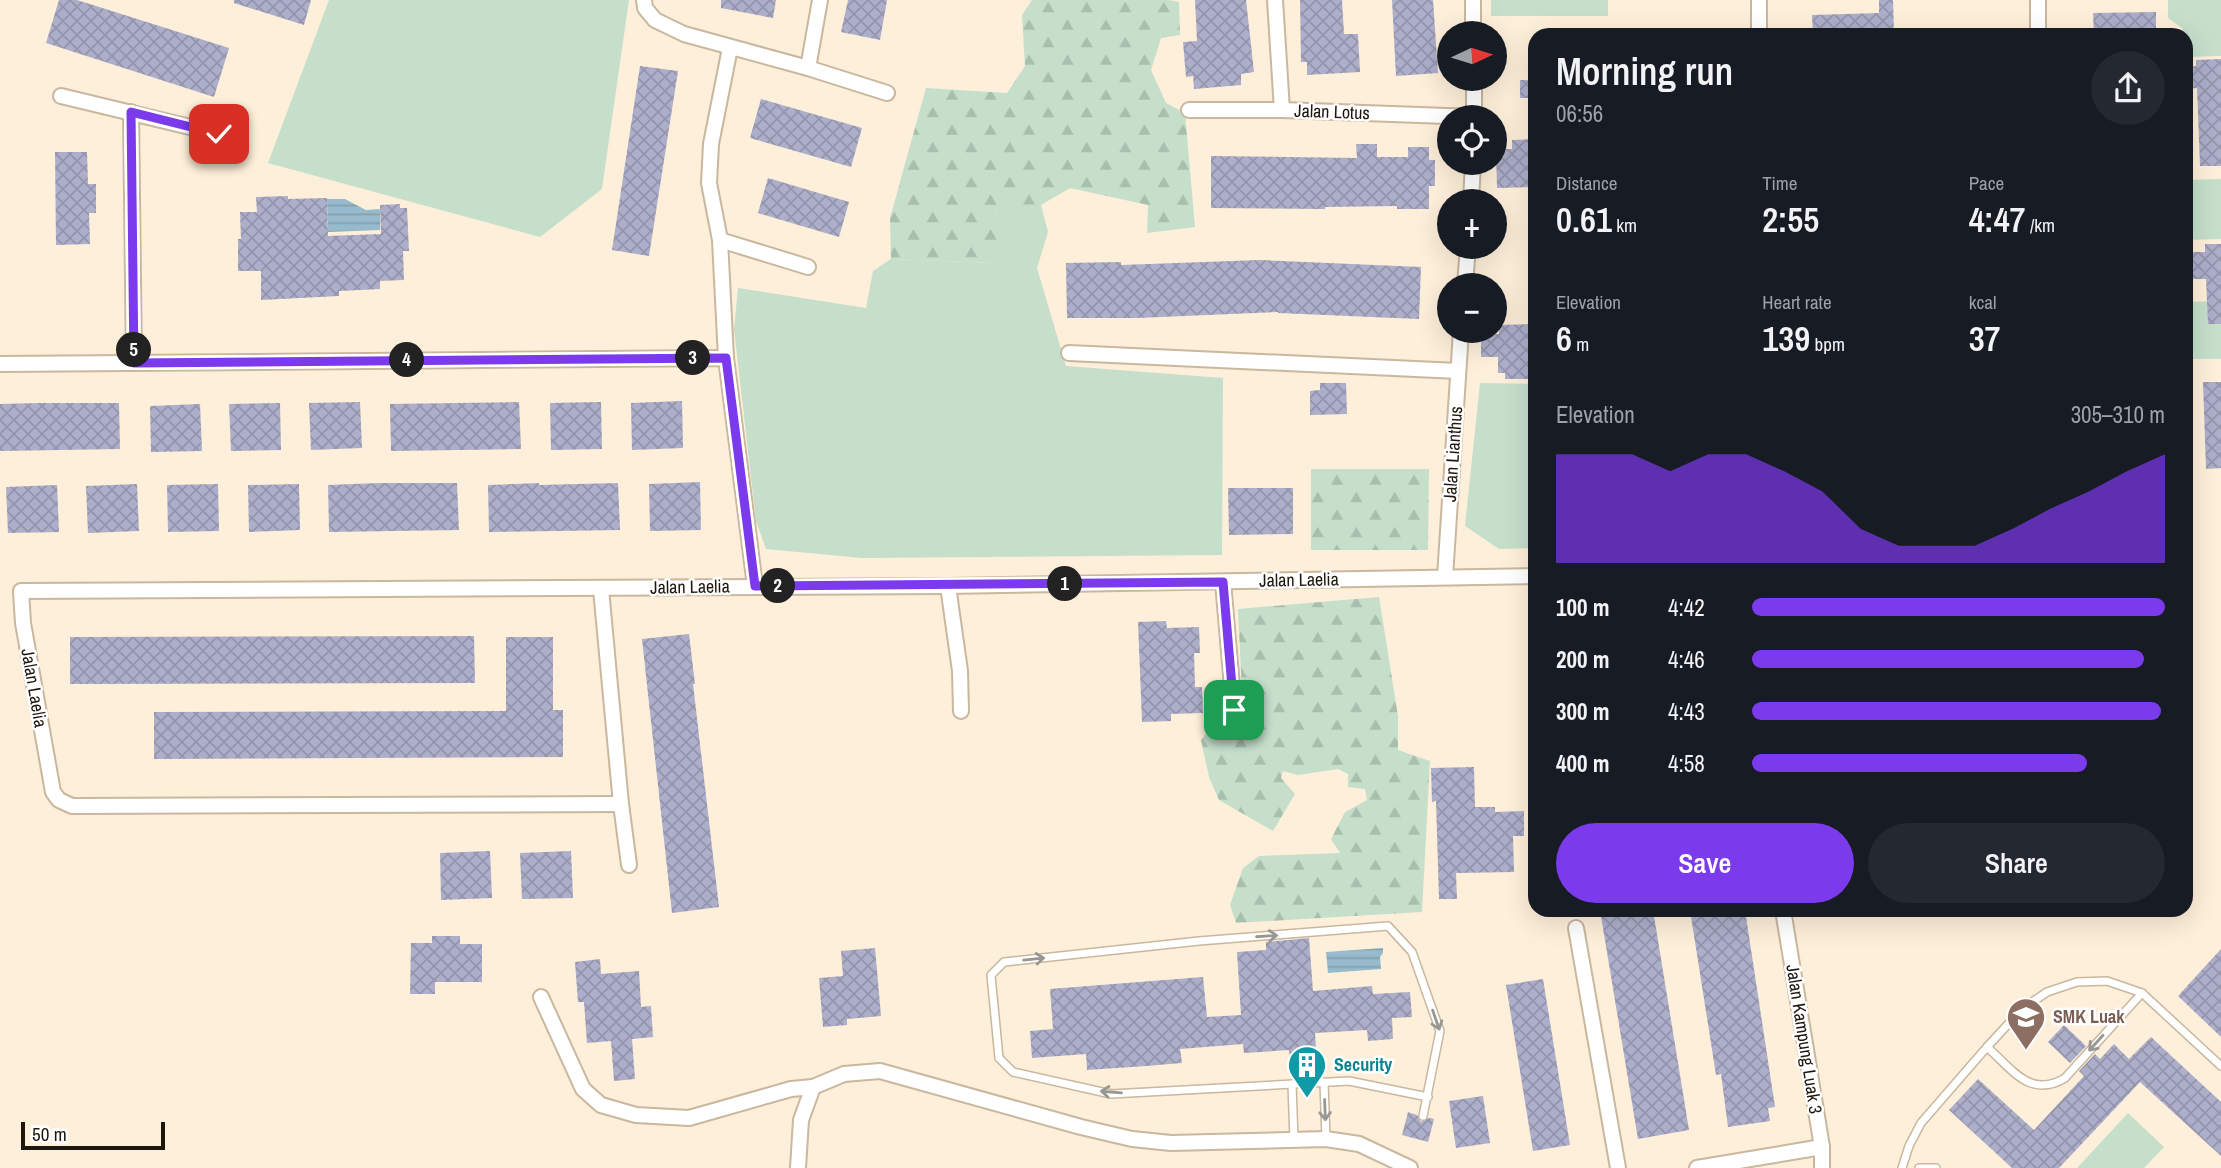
<!DOCTYPE html>
<meta charset="utf-8">
<style>
body{margin:0;font-family:"Archivo Narrow",sans-serif;background:#242831;color:#f1f3f6;height:100vh;display:flex;flex-direction:column;font-size:26px;white-space:nowrap}
*{box-sizing:border-box;margin:0}
p{font-size:23px;color:#9ea1a6}
.icon{flex:none;width:38px;height:38px;fill:none;stroke:currentColor;stroke-width:2;stroke-linecap:round;stroke-linejoin:round}
.map{position:relative;flex:1;overflow:hidden}
.details{position:absolute;left:1528px;top:28px;width:665px;height:889px;display:flex;flex-direction:column;background:#171b24;border-radius:21px;box-shadow:0 7px 28px #0002}
.details>*{flex:none}
.needle{width:46px;rotate:86deg}
.controls{position:absolute;left:1437px;top:21px;display:grid;gap:14px}
.controls a{display:grid;place-items:center;width:70px;height:70px;border-radius:50%;background:#171b24;box-shadow:0 7px 28px #0002;font-size:35px}
.scale{position:absolute;left:21px;bottom:18px;width:144px;box-sizing:border-box;padding-left:7px;border:4px solid #1d170d;border-top:0;font-size:19px;line-height:24px;white-space:nowrap;color:#1d170d;-webkit-text-stroke:5px #fff;paint-order:stroke}
.pin{position:absolute;display:grid;place-items:center;width:60px;height:60px;color:#fff;margin:-30px;border-radius:14px;box-shadow:0 4px 10px #0006}
.km{position:absolute;width:35px;height:35px;margin:-18px;border-radius:50%;background:#222;color:#fff;font-size:19px;line-height:35px;text-align:center}
.round{display:grid;place-items:center;flex:none;width:74px;height:74px;border-radius:37px;background:#242831}
.headline{display:flex;align-items:center;justify-content:space-between;height:119px;padding:0 28px}
h1{font-size:38px;font-weight:600;line-height:52px}
.stats{display:grid;grid-template-columns:repeat(3,1fr);gap:10px;height:119px;padding:7px 28px}
.stats div{display:grid;align-content:center}
.stats b{font-size:35px;font-weight:600}
.stats small{font-size:19px;font-weight:400}
.stats p{font-size:19px}
.chart{height:196px;padding:14px 28px}
.chart p{display:flex;justify-content:space-between}
.chart svg{width:100%;height:126px;margin-top:7px;fill:#7c3aed;opacity:.7}
.action{display:flex;gap:14px;margin-top:auto;padding:14px 28px}
.action a{flex:1;height:80px;border-radius:42px;background:#7c3aed;color:#fff;font-size:28px;font-weight:600;line-height:80px;text-align:center}
.action a+a{background:#242831;color:#f1f3f6}
ul{padding:0 28px;list-style:none;font-size:23px}
li{display:grid;grid-template-columns:112px 84px 1fr;align-items:center;height:52px}
li i{height:18px;border-radius:9px;background:#7c3aed}
.map>svg:first-child{display:block}
.green{fill:#c5dfcb}
.forest{fill:url(#forest-firs)}
.water{fill:url(#water-rules)}
.building{fill:url(#building-cross-hatch)}
.lines{fill:none;stroke-linecap:round;stroke-linejoin:round}
.service-casing{stroke:#c9b79e;stroke-width:10}
.minor-casing{stroke:#c9b79e;stroke-width:18}
.service{stroke:#fff;stroke-width:7}
.minor{stroke:#fff;stroke-width:14}
.oneway{stroke:#999792}
.route-casing{stroke:#fff;stroke-width:14}
.route{stroke:#7c3aed;stroke-width:9}
.labels{text-anchor:middle;stroke-width:5;stroke-linejoin:round;paint-order:stroke}
.street-label{font-size:18px;fill:#1d170d;stroke:#fff}
.education-label{font-size:18px;font-weight:bold;fill:#785e54;stroke:#fff;text-anchor:start}
.culture-label{font-size:18px;font-weight:bold;fill:#0d838f;stroke:#fff;text-anchor:start}
</style>
<div class="map">
<svg width="2221" height="1168" viewBox="0 0 2221 1168">
<defs>
<pattern id="forest-firs" width="22" height="20" patternUnits="userSpaceOnUse" patternTransform="scale(1.75)"><rect width="22" height="20" fill="#c5dfcb"/><path d="M5 1l3.5 6h-7zM16 11l3.5 6h-7z" fill="#a9bfad"/></pattern>
<pattern id="water-rules" width="6" height="5" patternUnits="userSpaceOnUse" patternTransform="scale(1.75)"><rect width="6" height="5" fill="#97bbcc"/><path d="M0 2.5h6" fill="none" stroke="#82a0ae"/></pattern>
<pattern id="building-cross-hatch" width="8" height="8" patternUnits="userSpaceOnUse" patternTransform="scale(1.75)"><rect width="8" height="8" fill="#adaeca"/><path d="M0 0l8 8M0 8l8-8" fill="none" stroke="#9495ac"/></pattern>
</defs>
<rect width="100%" height="100%" fill="#fdefd9"/>
<g class="green">
<polygon points="329,0 629,0 602,189 540,237 268,163"/>
<rect x="1491" y="0" width="117" height="16"/>
<polygon points="2168,0 2221,0 2221,56 2186,57 2186,35 2183,35 2182,28 2168,18"/>
<polygon points="2221,179 2221,239 2186,240 2186,180"/>
<polygon points="999,203 1041,205 1048,232 1037,268 1066,366 1223,378 1222,555 862,558 766,549 756,521 734,329 738,288 866,308 873,271 891,259 993,263 995,215"/>
<polygon points="2221,301 2221,359 2186,359 2186,302"/>
<polygon points="1480,383 1535,384 1535,548 1499,549 1465,526"/>
<polygon points="2128,1113 2164,1147 2144,1168 2077,1168"/>
</g>
<g class="forest">
<polygon points="1032,0 1168,0 1179,2 1180,35 1161,38 1151,70 1166,103 1185,113 1195,227 1147,233 1148,205 1070,188 1041,205 999,204 995,215 1014,236 993,263 891,259 890,218 926,88 1007,93 1025,66 1022,15"/>
<polygon points="1311,469 1429,469 1428,550 1311,550"/>
<polygon points="1379,597 1398,716 1398,750 1430,761 1422,912 1236,923 1230,905 1243,868 1259,856 1340,853 1331,839 1345,812 1367,800 1365,789 1348,787 1348,774 1338,769 1298,775 1283,771 1281,778 1295,794 1273,831 1219,800 1209,777 1201,740 1218,720 1243,715 1238,609"/>
</g>
<g class="water">
<polygon points="327,199 345,199 366,210 380,209 380,230 328,232"/>
<polygon points="1383,948 1383,953 1380,957 1381,969 1328,973 1326,952"/>
</g>
<g class="building">
<polygon points="59,0 77,0 229,48 214,97 46,43"/>
<polygon points="234,0 311,0 304,25 234,3"/>
<polygon points="721,0 776,0 773,18 721,8"/>
<polygon points="848,0 887,0 880,40 841,32"/>
<polygon points="1195,0 1246,0 1254,72 1241,74 1241,85 1194,89 1193,76 1186,77 1183,42 1197,41"/>
<polygon points="1300,0 1342,0 1344,34 1358,34 1360,72 1307,75 1307,62 1301,62"/>
<polygon points="1392,0 1433,0 1438,73 1396,76"/>
<polygon points="1879,0 1893,0 1894,35 1813,35 1812,15 1879,13"/>
<polygon points="2156,12 2156,35 2094,35 2093,13"/>
<polygon points="2221,59 2221,166 2200,166 2197,88 2186,89 2186,67 2196,66 2196,60"/>
<polygon points="640,66 678,71 649,256 612,250"/>
<rect x="1520" y="80" width="15" height="18"/>
<polygon points="761,99 862,128 851,167 750,138"/>
<polygon points="1535,139 1535,187 1497,188 1496,149 1512,149 1512,140"/>
<polygon points="1356,144 1377,144 1377,157 1408,157 1408,147 1429,147 1429,160 1435,160 1435,186 1429,186 1429,209 1397,209 1397,206 1325,207 1325,209 1211,208 1211,156 1357,158"/>
<polygon points="55,152 87,152 88,184 96,184 96,213 89,213 90,244 56,245"/>
<polygon points="768,178 849,202 839,237 758,213"/>
<polygon points="288,196 288,199 327,198 328,236 381,234 380,205 400,204 400,208 407,208 409,251 403,251 404,280 380,281 380,289 339,291 339,296 261,300 261,271 238,271 238,239 241,239 240,212 257,212 256,197"/>
<polygon points="2205,244 2221,244 2221,324 2208,324 2206,279 2190,279 2190,252 2205,252"/>
<polygon points="1260,260 1421,267 1419,319 1278,313 1278,312 1137,318 1067,318 1066,263 1121,262 1121,265"/>
<polygon points="1535,324 1535,379 1505,379 1505,373 1498,373 1498,357 1481,357 1481,335 1499,334 1499,325"/>
<polygon points="2203,382 2221,382 2221,468 2206,469"/>
<polygon points="1320,383 1346,383 1347,414 1310,415 1310,391 1320,390"/>
<polygon points="682,401 683,448 632,450 631,403"/>
<polygon points="360,402 362,448 311,450 309,403"/>
<polygon points="519,402 521,449 391,451 390,404"/>
<polygon points="601,402 602,449 551,450 550,403"/>
<polygon points="40,403 119,403 120,449 0,451 0,404"/>
<polygon points="280,403 281,450 231,451 229,404"/>
<polygon points="200,404 202,451 151,452 150,406"/>
<polygon points="700,482 701,530 650,531 649,484"/>
<polygon points="379,483 457,483 459,530 329,532 328,485"/>
<polygon points="539,483 539,485 618,483 620,530 489,532 488,485"/>
<polygon points="137,484 139,531 88,533 86,486"/>
<polygon points="218,484 219,531 168,532 167,485"/>
<polygon points="299,484 300,530 249,532 248,485"/>
<polygon points="57,485 59,532 8,533 6,487"/>
<polygon points="1228,488 1293,488 1293,534 1229,535"/>
<polygon points="1166,621 1167,628 1199,627 1200,653 1194,653 1195,687 1202,687 1203,713 1171,714 1171,721 1142,722 1138,622"/>
<polygon points="689,634 695,684 693,684 719,907 672,913 642,639"/>
<polygon points="474,636 475,683 70,684 70,637"/>
<polygon points="506,637 553,637 553,710 563,710 563,757 154,759 154,712 506,711"/>
<polygon points="1474,767 1475,807 1495,807 1495,812 1524,811 1524,836 1513,836 1514,872 1456,873 1457,899 1439,899 1436,801 1432,802 1431,768"/>
<polygon points="490,851 492,898 441,900 440,853"/>
<polygon points="571,851 573,898 522,899 520,853"/>
<polygon points="1600,910 1653,910 1689,1130 1638,1139"/>
<polygon points="1690,910 1745,910 1775,1107 1768,1108 1770,1121 1728,1127 1721,1074 1716,1075"/>
<polygon points="432,936 460,936 460,944 482,944 482,982 435,982 435,994 410,994 411,943 432,943"/>
<polygon points="1309,938 1313,991 1372,986 1373,994 1410,992 1412,1017 1392,1018 1393,1039 1368,1041 1367,1030 1315,1033 1317,1064 1291,1066 1289,1050 1244,1053 1243,1044 1180,1049 1182,1063 1146,1066 1087,1070 1086,1054 1032,1058 1030,1031 1053,1029 1050,989 1203,977 1207,1017 1241,1015 1237,952 1266,950 1266,942"/>
<polygon points="875,948 881,1016 847,1019 847,1025 823,1027 819,978 843,976 841,951"/>
<polygon points="2221,949 2221,1037 2178,996"/>
<polygon points="600,959 601,974 639,971 641,1007 651,1006 653,1037 632,1039 635,1079 614,1081 611,1041 587,1043 584,1002 578,1002 575,962"/>
<polygon points="1543,979 1570,1145 1533,1151 1506,985"/>
<polygon points="2064,1025 2086,1046 2070,1063 2048,1042"/>
<polygon points="2151,1037 2221,1102 2221,1156 2140,1082 2059,1168 2012,1168 1949,1110 1978,1079 2034,1130 2084,1076 2079,1071 2095,1054 2100,1059 2114,1044 2129,1059"/>
<polygon points="1483,1096 1490,1143 1456,1148 1449,1101"/>
<polygon points="1408,1112 1417,1115 1421,1122 1429,1118 1434,1119 1428,1142 1402,1135"/>
</g>
<g class="lines">
<g class="service-casing">
<g id="service">
<path d="M1987,1047C2012,1069 2030,1099 2065,1078L2142,993"/>
<polyline points="1324,1082 1326,1139"/>
<polyline points="1292,1084 1294,1140"/>
<polyline points="1423,1116 1440,1031 1412,952 1388,926 1199,941 1004,962 991,975 999,1058 1013,1072 1111,1094 1349,1081 1428,1097"/>
<polyline points="1902,1168 1909,1146 1921,1123 1987,1047 2022,1009 2047,992 2077,982 2107,981 2142,993 2221,1066"/>
<polyline points="1919,1168 1936,1168"/>
</g>
</g>
<g class="minor-casing">
<g id="minor">
<polyline points="644,0 645,8 655,20 684,34 808,68 887,93"/>
<polyline points="1275,0 1282,110"/>
<polyline points="1473,0 1473,33"/>
<polyline points="1759,35 1759,0"/>
<polyline points="2038,35 2038,0"/>
<polyline points="808,68 820,0"/>
<polyline points="1474,79 1474,117"/>
<polyline points="61,96 219,134"/>
<polyline points="1189,110 1282,110 1474,117"/>
<polyline points="131,112 134,363"/>
<polyline points="1471,201 1473,163"/>
<polyline points="720,240 808,267"/>
<polyline points="1465,285 1468,247"/>
<polyline points="1069,353 1458,371"/>
<polyline points="726,358 720,240 709,183 711,144 730,48"/>
<polyline points="0,364 726,358 755,586"/>
<polyline points="1445,577 1461,331"/>
<polyline points="1223,582 1234,710"/>
<polyline points="948,586 960,671 961,711"/>
<polyline points="601,589 621,804 629,865"/>
<polyline points="621,804 72,806 59,800 53,792 23,623 21,591 948,586 1535,576"/>
<polyline points="1783,910 1822,1147 1822,1168"/>
<polyline points="1576,928 1618,1168"/>
<polyline points="541,997 583,1089 601,1105 636,1115 689,1118 791,1089 813,1087"/>
<polyline points="798,1168 801,1120 813,1087 844,1074 880,1071 1081,1127 1132,1139 1171,1143 1326,1139 1359,1144 1410,1168"/>
<polyline points="1697,1168 1822,1147"/>
</g>
</g>
<use href="#service" class="service"/>
<use href="#minor" class="minor"/>
</g>
<defs><path id="oneway-shaft" d="M-6 0H5M1.5-3L5.5 0L1.5 3" fill="none" stroke-width="1.6" stroke-linecap="round" stroke-linejoin="round" transform="scale(1.75)"/></defs>
<g class="oneway">
<use href="#oneway-shaft" transform="translate(1267 936) rotate(-4)"/>
<use href="#oneway-shaft" transform="translate(1034 959) rotate(-6)"/>
<use href="#oneway-shaft" transform="translate(1436 1020) rotate(71)"/>
<use href="#oneway-shaft" transform="translate(2096 1043) rotate(132)"/>
<use href="#oneway-shaft" transform="translate(1111 1092) rotate(-175)"/>
<use href="#oneway-shaft" transform="translate(1325 1110) rotate(88)"/>
</g>
<g class="lines">
<g class="route-casing">
<polyline id="route" points="219,134 131,112 134,363 726,358 755,586 1223,582 1234,710"/>
</g>
<use href="#route" class="route"/>
</g>
<defs>
<g id="school-pin" transform="scale(2.0125)"><path d="M0 17L-7.5 6A9.5 9.5 0 1 1 7.5 6Z" fill="#8d6e63" stroke="#fff"/><path d="M0-5L7-2L0 1L-7-2ZM-4 1L0 2.5L4 1V4Q0 6-4 4Z" fill="#fff"/></g>
<g id="building-pin" transform="scale(2.0125)"><path d="M0 17L-7.5 6A9.5 9.5 0 1 1 7.5 6Z" fill="#0f9aa8" stroke="#fff"/><path d="M-4-6H4V6H1V3H-1V6H-4ZM-2.5-4.3h1.7v1.8h-1.7ZM.8-4.3h1.7v1.8H.8ZM-2.5-1h1.7V.8h-1.7ZM.8-1h1.7V.8H.8Z" fill="#fff"/></g>
</defs>
<g fill-rule="evenodd">
<use href="#school-pin" x="2026" y="1017"/>
<use href="#building-pin" x="1307" y="1065"/>
</g>
<g class="labels">
<g class="street-label">
<text transform="translate(1332 112) rotate(2)" y="6">Jalan Lotus</text>
<text transform="translate(1453 454) rotate(-86)" y="6">Jalan Lianthus</text>
<text transform="translate(1299 580) rotate(-1)" y="6">Jalan Laelia</text>
<text transform="translate(690 587) rotate(-1)" y="6">Jalan Laelia</text>
<text transform="translate(34 688) rotate(80)" y="6">Jalan Laelia</text>
<text transform="translate(1804 1039) rotate(81)" y="6">Jalan Kampung Luak 3</text>
</g>
<g class="education-label">
<text x="2053" y="1023">SMK Luak</text>
</g>
<g class="culture-label">
<text x="1334" y="1071">Security</text>
</g>
</g>
</svg>
<div class="controls">
<a><svg class="needle" viewBox="-14 -14 28 28"><path d="M0-13l5 13h-10z" fill="#e53935"/><path d="M0 13l5-13h-10z" fill="#9ea1a6"/></svg></a>
<a><svg class="icon" aria-label="locate" viewBox="0 0 24 24"><circle cx="12" cy="12" r="6"/><path d="M12 2v4M12 18v4M2 12h4M18 12h4"/></svg></a>
<a>+</a>
<a>−</a>
</div>
<div class="scale">50 m</div>
<div class="pin" style="left:1234px;top:710px;background:#1e9e55"><svg class="icon" aria-label="arrive" viewBox="0 0 24 24"><path d="M6 21V4h12l-3 4 3 4H6"/></svg></div>
<div class="pin" style="left:219px;top:134px;background:#d93025"><svg class="icon" aria-label="check" viewBox="0 0 24 24"><path d="M5 12l5 5 9-10"/></svg></div>
<b class="km" style="left:1065px;top:584px">1</b>
<b class="km" style="left:778px;top:586px">2</b>
<b class="km" style="left:693px;top:358px">3</b>
<b class="km" style="left:407px;top:360px">4</b>
<b class="km" style="left:134px;top:350px">5</b>
<section class="details">
<div class="headline"><div><h1>Morning run</h1><p>06:56</p></div><a class="round"><svg class="icon" aria-label="share" viewBox="0 0 24 24"><path d="M12 15V3M7 8l5-5 5 5M5 13v7h14v-7"/></svg></a></div>
<div class="stats">
<div><p>Distance</p><b>0.61<small> km</small></b></div>
<div><p>Time</p><b>2:55</b></div>
<div><p>Pace</p><b>4:47<small> /km</small></b></div>
</div>
<div class="stats">
<div><p>Elevation</p><b>6<small> m</small></b></div>
<div><p>Heart rate</p><b>139<small> bpm</small></b></div>
<div><p>kcal</p><b>37</b></div>
</div>
<div class="chart"><p><span>Elevation</span>305–310 m</p>
<svg viewBox="0 0 160 44" preserveAspectRatio="none"><path d="M0 44V6L10 6L20 6L30 12L40 6L50 6L60 12L70 19L80 32L90 38L100 38L110 38L120 32L130 25L140 19L150 12L160 6V44z"/></svg>
</div>
<ul>
<li><b>100 m</b>4:42<i style="width:100%"></i></li>
<li><b>200 m</b>4:46<i style="width:95%"></i></li>
<li><b>300 m</b>4:43<i style="width:99%"></i></li>
<li><b>400 m</b>4:58<i style="width:81%"></i></li>
</ul>
<div class="action"><a>Save</a><a>Share</a></div>
</section>
</div>
